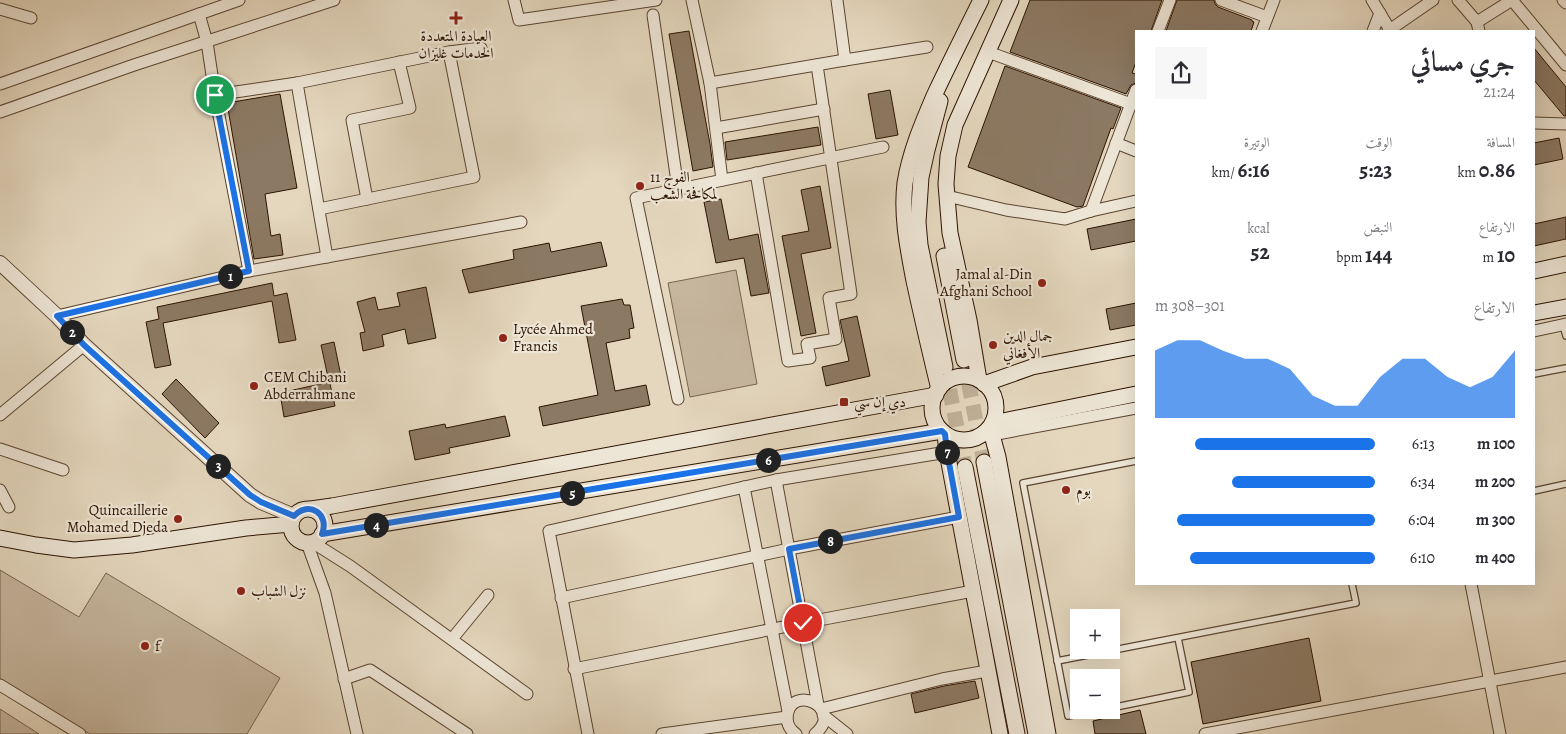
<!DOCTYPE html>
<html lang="ar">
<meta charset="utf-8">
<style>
body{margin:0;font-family:Alegreya,Amiri,serif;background:#f7f7f7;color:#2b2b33;direction:rtl;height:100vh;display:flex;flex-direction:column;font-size:19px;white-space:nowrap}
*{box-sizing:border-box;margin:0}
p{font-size:16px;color:#7c7c81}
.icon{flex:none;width:28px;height:28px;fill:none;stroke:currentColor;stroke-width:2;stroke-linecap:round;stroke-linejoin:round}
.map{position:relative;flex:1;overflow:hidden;direction:ltr}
.details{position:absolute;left:1135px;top:30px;width:400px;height:555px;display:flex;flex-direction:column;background:#fff;border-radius:0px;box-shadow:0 5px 20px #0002;direction:rtl}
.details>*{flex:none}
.fabs{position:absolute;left:1070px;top:609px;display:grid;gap:10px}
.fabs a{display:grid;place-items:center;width:50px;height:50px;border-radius:0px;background:#fff;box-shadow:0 5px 20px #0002;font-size:25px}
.pin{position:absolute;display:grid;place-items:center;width:42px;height:42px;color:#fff;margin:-21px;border:2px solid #fff;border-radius:50%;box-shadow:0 1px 5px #0007}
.km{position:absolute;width:25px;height:25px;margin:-12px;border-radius:50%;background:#222;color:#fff;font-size:14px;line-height:25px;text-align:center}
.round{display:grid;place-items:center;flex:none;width:52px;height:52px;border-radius:0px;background:#f7f7f7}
.overview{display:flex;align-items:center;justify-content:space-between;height:85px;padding:0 20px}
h1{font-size:28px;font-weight:700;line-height:38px}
.figures{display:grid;grid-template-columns:repeat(3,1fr);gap:8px;height:85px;padding:5px 20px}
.figures div{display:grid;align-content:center}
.figures b{font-size:21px;font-weight:700}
.figures small{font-size:14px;font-weight:400}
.figures p{font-size:14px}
.chart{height:140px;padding:10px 20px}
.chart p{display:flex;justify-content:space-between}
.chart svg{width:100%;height:90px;margin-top:5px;fill:#1a73e8;opacity:.7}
ul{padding:0 20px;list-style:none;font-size:16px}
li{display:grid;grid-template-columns:80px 60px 1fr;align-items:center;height:38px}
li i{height:12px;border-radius:6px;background:#1a73e8}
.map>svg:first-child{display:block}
.green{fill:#c5b69e;stroke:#79644f}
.building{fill:#8c7963;stroke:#2d1300}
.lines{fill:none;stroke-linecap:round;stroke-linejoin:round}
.secondary-tunnel{stroke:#bfb098;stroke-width:15;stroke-dasharray:15 8;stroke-linecap:butt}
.service-casing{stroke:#5b4430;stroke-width:8}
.minor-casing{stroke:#5b4430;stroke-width:13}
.tertiary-casing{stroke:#5b4430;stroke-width:16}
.secondary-casing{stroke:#2d1300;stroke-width:17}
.service{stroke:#ede5d5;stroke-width:5.5}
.minor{stroke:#ede5d5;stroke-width:11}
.tertiary{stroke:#ede5d5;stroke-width:14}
.secondary{stroke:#ede5d5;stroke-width:15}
.route-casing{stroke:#fff;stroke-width:10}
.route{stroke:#1a73e8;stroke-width:6}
.poi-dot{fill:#8f2418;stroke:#ede5d5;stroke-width:2}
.labels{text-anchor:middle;stroke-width:4.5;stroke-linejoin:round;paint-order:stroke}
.poi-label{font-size:15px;fill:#2d1300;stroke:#ede5d5;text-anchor:start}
</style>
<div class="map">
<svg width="1566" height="734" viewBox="0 0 1566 734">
<rect width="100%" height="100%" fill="#e4d7be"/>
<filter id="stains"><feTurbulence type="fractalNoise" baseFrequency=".004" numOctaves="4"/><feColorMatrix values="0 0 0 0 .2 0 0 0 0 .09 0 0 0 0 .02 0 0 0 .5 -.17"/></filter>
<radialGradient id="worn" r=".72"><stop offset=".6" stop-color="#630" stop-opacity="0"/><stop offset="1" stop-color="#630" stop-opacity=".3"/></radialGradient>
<g class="green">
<polygon points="736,270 757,384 690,397 668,283"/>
<polygon points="0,570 79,617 106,573 280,678 247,734 90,734 0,680"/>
<polygon points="0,709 39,734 0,734"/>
</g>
<g class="building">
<polygon points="1030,0 1162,0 1151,31 1136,31 1136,62 1132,73 1136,74 1136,83 1131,85 1126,94 1010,52"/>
<polygon points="1177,0 1214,0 1215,4 1218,7 1252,20 1252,21 1254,22 1251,31 1166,31"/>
<polygon points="689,31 710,144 713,167 693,171 669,34"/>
<polygon points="1534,48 1566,87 1566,116 1564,116 1534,80"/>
<polygon points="1005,66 1121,108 1113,129 1111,128 1083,206 1077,207 968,167"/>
<polygon points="890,90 898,135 876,139 868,94"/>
<polygon points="280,94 297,188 265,194 271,236 280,234 283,255 254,259 227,103"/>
<polygon points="818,127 821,145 727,160 725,142"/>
<polygon points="1559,138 1563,159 1534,165 1534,143"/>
<polygon points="820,186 831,248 801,254 816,333 801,336 782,236 809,231 801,190"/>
<polygon points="721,199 729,240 758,234 769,293 751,296 744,258 716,263 704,202"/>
<polygon points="1566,217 1566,239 1534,246 1534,224"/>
<polygon points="1136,219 1136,241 1091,250 1087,229"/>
<polygon points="601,242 607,266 469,293 462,270 514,259 513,250 549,243 551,252"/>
<polygon points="272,283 274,296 287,293 296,340 279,343 272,301 163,323 171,365 155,368 146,322 159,319 157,307"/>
<polygon points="426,287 436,338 408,344 405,329 382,335 384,346 363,351 360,333 365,332 357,302 375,297 378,310 400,306 397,293"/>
<polygon points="622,299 624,305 630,305 634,328 629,329 630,338 606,343 615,391 646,385 650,405 543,426 539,407 598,395 581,306"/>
<polygon points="1136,303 1136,325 1110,330 1106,309"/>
<polygon points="857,316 870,376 826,386 822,367 849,361 840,320"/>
<polygon points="334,342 342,381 330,384 335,406 284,417 280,393 329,382 321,345"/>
<polygon points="176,379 219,423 205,438 162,394"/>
<polygon points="505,416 510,436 449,448 450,453 415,460 409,431 445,424 446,428"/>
<polygon points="1309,638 1321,701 1203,724 1191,662"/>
<polygon points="975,681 979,698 915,713 911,694 944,686"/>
<polygon points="1140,710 1146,734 1095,734 1093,721"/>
</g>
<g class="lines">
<g class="secondary-tunnel">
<polyline points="964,360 984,462"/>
<polyline points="945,367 965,467"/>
</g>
<g class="service-casing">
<g id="service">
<polyline points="1563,325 1566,336"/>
<polyline points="1534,374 1566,368"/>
<polyline points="1534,491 1566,484"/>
<polyline points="1057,661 1356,603 1352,584"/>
<polyline points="1111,708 1189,692 1178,638"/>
<polyline points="1100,710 1068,716 1023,483 1136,461"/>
</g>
</g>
<g class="minor-casing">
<g id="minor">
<polyline points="514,0 519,20 656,0"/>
<polyline points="692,0 710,83 722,180"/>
<polyline points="837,0 845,60"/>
<polyline points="1221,0 1267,17"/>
<polyline points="1372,0 1390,30"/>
<polyline points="1458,0 1477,22"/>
<polyline points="1512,0 1566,65"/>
<polyline points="1563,0 1566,3"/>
<polyline points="0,9 31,18"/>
<polyline points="199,14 207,42 215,95 249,271"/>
<polyline points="653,15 678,189"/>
<polyline points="1158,31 1170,0"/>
<polyline points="1262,31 1274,0"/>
<polyline points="1373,31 1380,13"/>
<polyline points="1388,31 1433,0"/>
<polyline points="1479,31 1477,22 1512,0"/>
<polyline points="988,52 1131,104"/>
<polyline points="297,83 327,257"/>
<polyline points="710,83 845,60 927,47"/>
<polyline points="0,84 239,0"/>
<polyline points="215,95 297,83 449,52 481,48"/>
<polyline points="0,112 134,65 334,0"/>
<polyline points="1534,123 1566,124"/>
<polyline points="716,128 824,109"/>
<polyline points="1116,143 1136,151"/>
<polyline points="756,173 788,361 810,358 807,344 836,339 829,298 851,294 817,65"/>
<polyline points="947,196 1006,210 1065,219 1091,211 1136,201"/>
<polyline points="367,199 352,120 410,108 399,62"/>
<polyline points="319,209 474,177 449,52"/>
<polyline points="1091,211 1136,90"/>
<polyline points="57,316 249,271 521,222"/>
<polyline points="1534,331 1566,324"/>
<polyline points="678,399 636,198 883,147"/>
<polyline points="0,415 84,345"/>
<polyline points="992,435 1136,408"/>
<polyline points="0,449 63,470"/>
<polyline points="776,480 818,705"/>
<polyline points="744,487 788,711"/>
<polyline points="0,490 9,507"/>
<polyline points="312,542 350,566 527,694"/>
<polyline points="307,543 325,593 357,734"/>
<polyline points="1471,584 1500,734"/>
<polyline points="561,598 789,549 959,517"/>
<polyline points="452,639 488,595"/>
<polyline points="574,669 803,623 973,591"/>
<polyline points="344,679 370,670 467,734"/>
<polyline points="0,685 80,734"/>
<polyline points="821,709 942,679 987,671"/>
<polyline points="823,715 847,734"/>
<polyline points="588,734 549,531 776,480 947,452"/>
<polyline points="662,734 787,717"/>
<path d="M796,734C790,730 787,725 787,717C790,682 846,708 815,734"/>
<polyline points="1205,734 1566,667"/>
</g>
</g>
<g class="tertiary-casing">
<polyline id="tertiary" points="0,263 57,316 84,345 250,495 261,502 294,516"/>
</g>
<g class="secondary-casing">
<g id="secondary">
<polyline points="940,101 927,150 921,177 918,222 920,245 945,367"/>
<polyline points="944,256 964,360"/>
<polyline points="1534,271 1566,264"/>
<polyline points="1534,313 1566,307"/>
<circle cx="964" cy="408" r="32"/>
<polyline points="979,380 969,320 950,233 946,184 948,156 955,125 1011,0"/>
<polyline points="984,384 1032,367 1136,347"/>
<path d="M939,389C930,353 922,317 914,281C908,249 901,216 905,183C910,152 922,124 934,96C949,64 965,32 981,0"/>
<polyline points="993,423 1136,394"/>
<polyline points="987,431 992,435 998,457 1048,734"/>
<polyline points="945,434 947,452 1000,734"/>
<polyline points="984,462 1036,734"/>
<polyline points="965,467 1017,734"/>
<circle cx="308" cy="526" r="17"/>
<polyline points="311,509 332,506 936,395"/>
<polyline points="322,534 942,431"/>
<polyline points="0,538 36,545 74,550 132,545 246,528 291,524"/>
</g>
</g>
<use href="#service" class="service"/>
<use href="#minor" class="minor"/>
<use href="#tertiary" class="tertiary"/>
<use href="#secondary" class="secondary"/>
</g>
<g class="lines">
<g class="route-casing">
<path id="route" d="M215,95L249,271L57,316L84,345L250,495L261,502L294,516C309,500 330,514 322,534L942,431L945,434L947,452L959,517L789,549L803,623"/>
</g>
<use href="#route" class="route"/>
</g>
<g class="poi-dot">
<path d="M453.5 10.5h5v5h5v5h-5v5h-5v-5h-5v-5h5z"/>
<circle cx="640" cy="186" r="5"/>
<circle cx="1042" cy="283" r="5"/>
<circle cx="503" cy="338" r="5"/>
<circle cx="993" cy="345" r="5"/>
<circle cx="254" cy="386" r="5"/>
<rect x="839" y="397" width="10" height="10" rx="2.5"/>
<circle cx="1066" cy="490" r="5"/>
<circle cx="178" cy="519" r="5"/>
<circle cx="241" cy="591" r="5"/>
<circle cx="145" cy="646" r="5"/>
</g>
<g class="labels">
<g class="poi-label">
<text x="456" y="41" text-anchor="middle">العيادة المتعددة<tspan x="456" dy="17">الخدمات غليزان</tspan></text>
<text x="650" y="182">الفوج 11<tspan x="650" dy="17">لمكافحة الشعب</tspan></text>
<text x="1032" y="279" text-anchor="end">Jamal al-Din<tspan x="1032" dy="17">Afghani School</tspan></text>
<text x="513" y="334">Lycée Ahmed<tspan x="513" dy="17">Francis</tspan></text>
<text x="1003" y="341">جمال الدين<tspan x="1003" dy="17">الأفغاني</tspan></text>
<text x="264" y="382">CEM Chibani<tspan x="264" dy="17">Abderrahmane</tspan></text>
<text x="854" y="407">دي إن سي</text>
<text x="1076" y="495">بوم</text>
<text x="168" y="515" text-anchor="end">Quincaillerie<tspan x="168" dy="17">Mohamed Djeda</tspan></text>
<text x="251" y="596">نزل الشباب</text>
<text x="155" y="651">f</text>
</g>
</g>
<rect width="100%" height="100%" filter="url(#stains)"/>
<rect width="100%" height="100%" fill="url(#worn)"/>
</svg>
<div class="fabs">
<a>+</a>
<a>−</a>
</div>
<div class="pin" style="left:215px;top:95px;background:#1e9e55"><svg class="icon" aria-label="arrive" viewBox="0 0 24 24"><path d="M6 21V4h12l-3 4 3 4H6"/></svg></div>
<div class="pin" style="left:803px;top:623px;background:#d93025"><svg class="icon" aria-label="check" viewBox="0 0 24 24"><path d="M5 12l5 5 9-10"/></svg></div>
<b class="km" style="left:230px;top:276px">1</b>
<b class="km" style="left:72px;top:332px">2</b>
<b class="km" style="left:218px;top:466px">3</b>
<b class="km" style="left:376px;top:525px">4</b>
<b class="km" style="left:572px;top:493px">5</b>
<b class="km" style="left:768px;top:460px">6</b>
<b class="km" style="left:947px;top:452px">7</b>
<b class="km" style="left:830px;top:541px">8</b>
<section class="details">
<div class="overview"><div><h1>جري مسائي</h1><p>21:24</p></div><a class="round"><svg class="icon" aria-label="share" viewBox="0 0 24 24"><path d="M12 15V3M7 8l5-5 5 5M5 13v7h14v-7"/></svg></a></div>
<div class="figures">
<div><p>المسافة</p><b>0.86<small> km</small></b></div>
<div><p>الوقت</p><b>5:23</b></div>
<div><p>الوتيرة</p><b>6:16<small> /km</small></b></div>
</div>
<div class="figures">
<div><p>الارتفاع</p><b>10<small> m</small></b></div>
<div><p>النبض</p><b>144<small> bpm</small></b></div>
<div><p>kcal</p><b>52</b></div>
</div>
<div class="chart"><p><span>الارتفاع</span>301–308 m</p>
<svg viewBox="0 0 160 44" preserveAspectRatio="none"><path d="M0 44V11L10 6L20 6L30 11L40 15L50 15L60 20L70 33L80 38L90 38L100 24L110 15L120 15L130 24L140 29L150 24L160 11V44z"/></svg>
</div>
<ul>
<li><b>100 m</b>6:13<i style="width:82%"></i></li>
<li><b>200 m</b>6:34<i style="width:65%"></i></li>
<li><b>300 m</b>6:04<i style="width:90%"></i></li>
<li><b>400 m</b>6:10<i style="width:84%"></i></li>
</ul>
</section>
</div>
